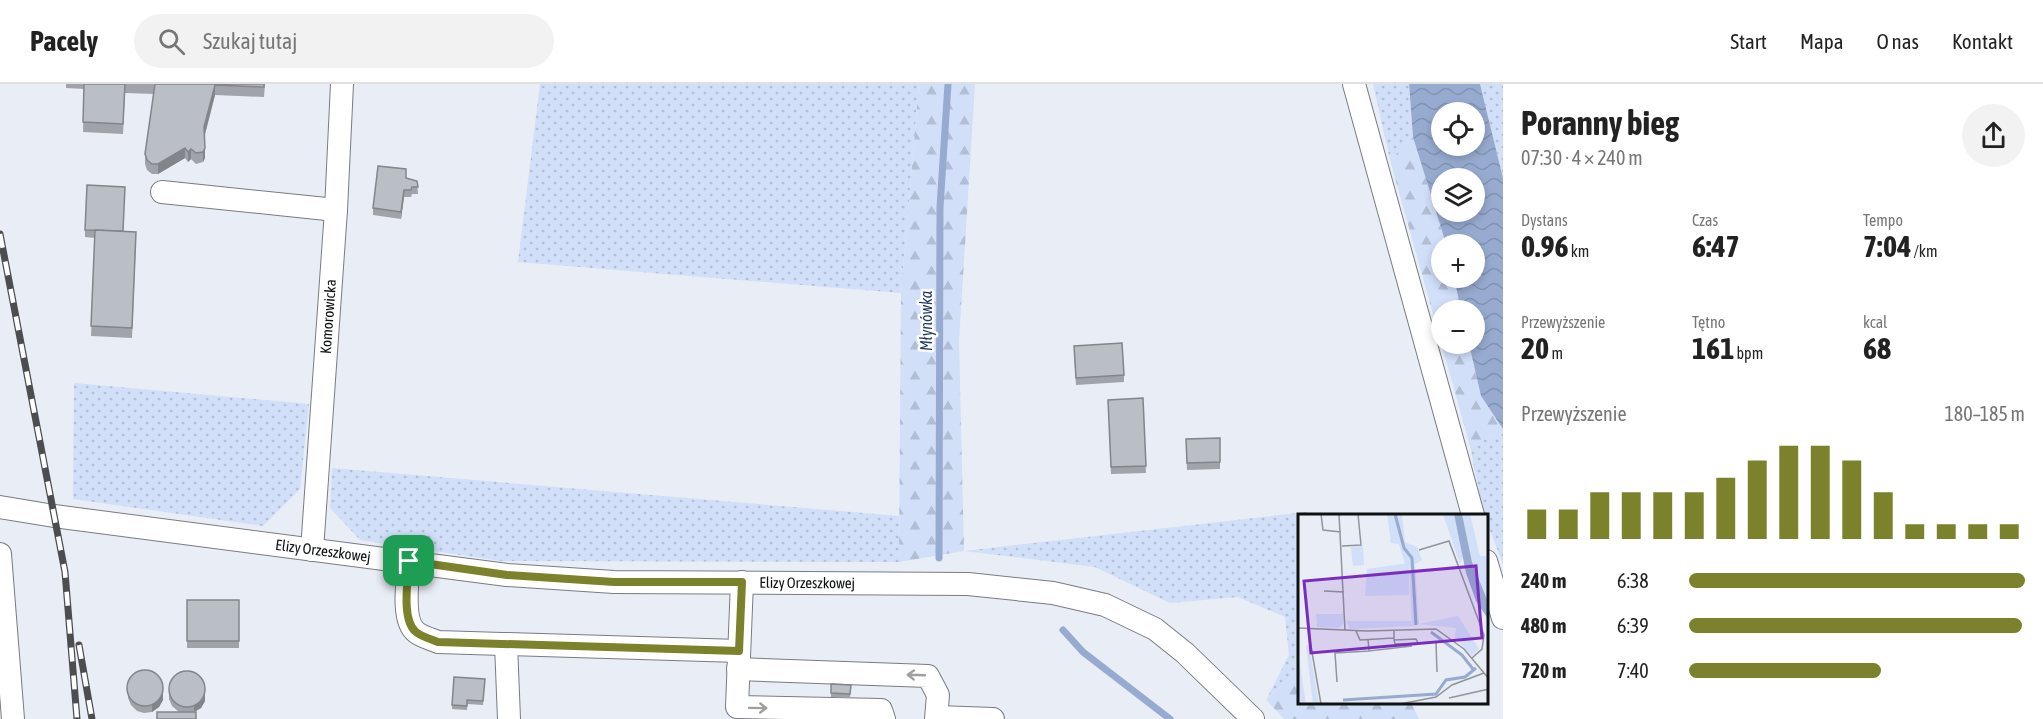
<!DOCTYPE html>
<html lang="pl">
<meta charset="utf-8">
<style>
body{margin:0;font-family:"Asap Condensed",sans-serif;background:#f2f2f2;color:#222;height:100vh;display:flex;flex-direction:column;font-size:22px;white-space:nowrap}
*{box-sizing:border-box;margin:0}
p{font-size:20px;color:#767676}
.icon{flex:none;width:33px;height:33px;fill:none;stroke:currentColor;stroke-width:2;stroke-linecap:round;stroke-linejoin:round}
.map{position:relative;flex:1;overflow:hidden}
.side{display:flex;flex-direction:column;background:#fff;width:540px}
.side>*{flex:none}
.tools{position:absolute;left:1431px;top:18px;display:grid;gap:12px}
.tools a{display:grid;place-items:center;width:54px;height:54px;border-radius:50%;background:#fff;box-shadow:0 3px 9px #0003;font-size:30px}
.pin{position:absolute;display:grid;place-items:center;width:51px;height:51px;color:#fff;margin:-26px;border-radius:12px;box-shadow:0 3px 9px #0006}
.round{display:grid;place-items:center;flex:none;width:63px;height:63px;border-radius:32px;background:#f2f2f2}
.headline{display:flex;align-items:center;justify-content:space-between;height:102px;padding:0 18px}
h1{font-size:33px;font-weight:700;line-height:45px}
.stats{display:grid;grid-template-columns:repeat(3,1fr);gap:9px;height:102px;padding:6px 18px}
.stats div{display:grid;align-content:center}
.stats b{font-size:30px;font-weight:700}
.stats small{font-size:16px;font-weight:400}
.stats p{font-size:16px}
.chart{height:168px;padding:12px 18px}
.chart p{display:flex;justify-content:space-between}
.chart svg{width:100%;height:108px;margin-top:6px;stroke:#7c812b;stroke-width:6}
ul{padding:0 18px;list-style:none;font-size:20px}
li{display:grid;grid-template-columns:96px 72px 1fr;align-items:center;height:45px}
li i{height:15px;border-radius:8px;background:#7c812b}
header{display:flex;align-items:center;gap:36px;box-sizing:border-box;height:84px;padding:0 30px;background:#fff;border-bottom:2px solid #e0e0e0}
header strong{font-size:28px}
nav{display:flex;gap:33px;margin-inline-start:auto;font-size:21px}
.search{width:420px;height:54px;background:#f2f2f2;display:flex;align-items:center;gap:15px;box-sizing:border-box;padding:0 21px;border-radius:33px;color:#767676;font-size:22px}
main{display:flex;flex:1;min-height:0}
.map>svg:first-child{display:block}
.grass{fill:url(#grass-dots)}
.forest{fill:url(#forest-firs)}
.water{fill:url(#water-waves);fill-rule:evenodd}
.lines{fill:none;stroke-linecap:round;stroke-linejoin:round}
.stream{stroke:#97abd0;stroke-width:7}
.minor-casing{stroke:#787c82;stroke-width:24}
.minor{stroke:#fff;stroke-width:22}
.rail-casing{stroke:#4b4d51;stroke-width:7}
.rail{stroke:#fff;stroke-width:4.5;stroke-dasharray:14;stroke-linecap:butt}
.wall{fill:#a0a3a9}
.shaded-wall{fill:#82858a}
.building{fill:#babec5;stroke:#82858a;stroke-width:1.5}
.oneway{stroke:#9f9fa0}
.route-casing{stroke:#fff;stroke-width:12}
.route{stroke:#7c812b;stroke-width:8}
.labels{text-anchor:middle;stroke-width:5;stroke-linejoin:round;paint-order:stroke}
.street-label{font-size:15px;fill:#0e1012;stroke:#fff}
.water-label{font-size:16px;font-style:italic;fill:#213968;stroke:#fff}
.inset-river{fill:none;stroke:#97abd0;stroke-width:3}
.inset-road{fill:none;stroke:#91959a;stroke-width:1.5}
.view{fill:#7b2cbf;fill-opacity:0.15;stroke:#7b2cbf;stroke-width:3}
.inset-edge{fill:none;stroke:#0e1012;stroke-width:3}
</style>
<header>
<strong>Pacely</strong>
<div class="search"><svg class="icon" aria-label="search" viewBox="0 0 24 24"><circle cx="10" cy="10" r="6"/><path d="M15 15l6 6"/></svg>Szukaj tutaj</div>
<nav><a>Start</a><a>Mapa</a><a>O nas</a><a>Kontakt</a></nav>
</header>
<main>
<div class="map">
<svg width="1503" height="635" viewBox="0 0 1503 635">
<defs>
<pattern id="grass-dots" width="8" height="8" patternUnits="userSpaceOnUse" patternTransform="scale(1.5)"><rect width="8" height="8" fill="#d1dff9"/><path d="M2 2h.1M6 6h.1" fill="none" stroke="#b2bed4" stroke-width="1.8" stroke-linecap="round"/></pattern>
<pattern id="forest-firs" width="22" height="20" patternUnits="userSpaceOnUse" patternTransform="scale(1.5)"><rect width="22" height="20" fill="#d1dff9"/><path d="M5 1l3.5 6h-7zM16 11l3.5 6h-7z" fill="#b2bed4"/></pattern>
<pattern id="water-waves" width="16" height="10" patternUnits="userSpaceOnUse" patternTransform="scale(1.5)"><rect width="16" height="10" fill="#97abd0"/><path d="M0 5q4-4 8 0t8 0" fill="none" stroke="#8192b2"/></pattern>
</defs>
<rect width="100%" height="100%" fill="#e9edf5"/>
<g class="grass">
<polygon points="540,0 919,0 901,209 518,178"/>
<polygon points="1373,0 1409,0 1413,53 1390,76"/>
<polygon points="1480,0 1503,0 1503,94"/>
<polygon points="74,299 309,320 300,405 263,442 73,415"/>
<polygon points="1503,348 1503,480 1487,439 1486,431 1483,429 1470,362"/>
<polygon points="332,384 899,432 899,478 501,477 360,456 330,424"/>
<polygon points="1306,428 1308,431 1299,431 1299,585 1266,616 1289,571 1285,533 1238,513 1170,519 1095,483 964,467"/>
</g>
<g class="forest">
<polygon points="919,0 975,0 959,257 964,467 899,478 901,209"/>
<polygon points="1413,53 1446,160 1442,160 1442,194 1454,194 1461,226 1442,226 1442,260 1469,260 1481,312 1503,345 1503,348 1470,362 1390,76"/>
<polygon points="1299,585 1299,618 1411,619 1419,635 1284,635 1266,616"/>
</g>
<path class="water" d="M1409,0H1480L1503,94V345L1481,312L1469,260H1474V226H1461L1454,194H1474V160H1446L1413,53ZM1442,28H1474V62H1442ZM1442,94H1474V128H1442Z"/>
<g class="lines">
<g class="stream">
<polyline points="939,474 940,123 948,0"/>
<polyline points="1063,546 1083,568 1170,635"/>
</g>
<g class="minor-casing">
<g id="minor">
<polyline points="1354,0 1473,431"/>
<polyline points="162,108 336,126"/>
<path id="s1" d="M0,423L54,432L507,491L614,498L968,500L1053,509L1105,521L1155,545L1185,569L1253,635"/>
<path id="s2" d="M312,466L336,126L342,0"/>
<polyline points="0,470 13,635"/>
<path d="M409,477C408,495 401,536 416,548C422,553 431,555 438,558L739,567"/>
<polyline points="1486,477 1503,534"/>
<polyline points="742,498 737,623 881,626 884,635"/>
<polyline points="506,560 509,635"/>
<polyline points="738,585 928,592 938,611 936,635"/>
<polyline points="937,633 993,635"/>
</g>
</g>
<use href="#minor" class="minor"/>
<g class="rail-casing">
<g id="rail">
<polyline points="0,150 65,488 77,635"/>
<polyline points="79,561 92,635"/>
</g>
</g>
<use href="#rail" class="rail"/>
</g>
<g class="wall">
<polygon points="66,0 265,0 264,13 215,11 205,51 205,74 203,78 196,80 191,75 188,78 185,74 158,90 152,90 147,86 145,80 145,70 154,10 125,9 123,50 83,48 84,5 66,4"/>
<polygon points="406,94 417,97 418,110 412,110 411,113 404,113 401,135 373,131 373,124"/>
<polygon points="85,146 123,147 136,158 132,254 91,252 95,154 85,153"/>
<polygon points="1074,269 1124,291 1124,298 1076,301"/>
<polygon points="1143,314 1146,389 1111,390 1108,316"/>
<polygon points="1220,354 1220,385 1187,386 1186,355"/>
<rect x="187" y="516" width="52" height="48"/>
<polygon points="454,593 485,595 483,621 467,620 467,626 452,625"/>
<polygon points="128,599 163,616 159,623 152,628 144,629 137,627 131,621 128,614"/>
<polygon points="831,600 851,601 850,614 831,613"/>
<polygon points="169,608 205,617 201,624 194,628 179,628 172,622 169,615"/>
</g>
<g class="shaded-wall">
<polygon points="215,1 215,11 204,53 204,43"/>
<polygon points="185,64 185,74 158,90 158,80"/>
<polygon points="205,64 205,74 203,78 203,68"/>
<polygon points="191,65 191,75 188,78 188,68"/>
<polygon points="404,106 404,113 401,135 401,128"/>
<polygon points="163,601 163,616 159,623 152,628 152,621"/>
<polygon points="205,602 205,617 201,624 194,628 194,621"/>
</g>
<g class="building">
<polygon points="84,0 125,0 123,40 83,38"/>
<polygon points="155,0 264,0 264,3 215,1 204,43 205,64 203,68 196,69 191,65 188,68 185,64 158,80 152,80 147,76 145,70"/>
<polygon points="378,82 406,85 406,94 417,97 418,103 412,103 411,106 404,106 401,128 373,124"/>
<polygon points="87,101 125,103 123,147 85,146"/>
<polygon points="95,146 136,148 132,244 91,242"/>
<polygon points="1122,259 1124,291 1076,294 1074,262"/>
<polygon points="1143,314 1146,382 1111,383 1108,316"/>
<polygon points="1220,354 1220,378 1187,379 1186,355"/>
<rect x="187" y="516" width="52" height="41"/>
<circle cx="145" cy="604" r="18"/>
<circle cx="187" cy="605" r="18"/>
<polygon points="454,593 485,595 483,617 467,616 467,622 452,621"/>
<polygon points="831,600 851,601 850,610 831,609"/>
<rect x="157" y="628" width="39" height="7"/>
</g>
<defs><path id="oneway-shaft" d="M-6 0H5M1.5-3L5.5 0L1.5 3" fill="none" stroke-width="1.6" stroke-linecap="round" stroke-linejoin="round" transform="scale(1.5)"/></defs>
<g class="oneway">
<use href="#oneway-shaft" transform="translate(916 591) rotate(-178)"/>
<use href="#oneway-shaft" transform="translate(758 624) rotate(1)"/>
</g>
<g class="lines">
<g class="route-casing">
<path id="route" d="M409,477L507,491L614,498H742L739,567L438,558C431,555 422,553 416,548C401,536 408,495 409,477Z"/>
</g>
<use href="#route" class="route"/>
</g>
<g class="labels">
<g class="street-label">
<text dy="5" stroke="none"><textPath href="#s2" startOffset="234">Komorowicka</textPath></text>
<text dy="5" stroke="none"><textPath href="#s1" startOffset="326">Elizy Orzeszkowej</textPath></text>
<text dy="5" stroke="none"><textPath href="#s1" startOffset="812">Elizy Orzeszkowej</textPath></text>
</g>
<g class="water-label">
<text transform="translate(926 237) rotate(-90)" y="6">Młynówka</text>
</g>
</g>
<g transform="translate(1298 430)">
<rect width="190" height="190" fill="#e9edf5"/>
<path d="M164,0H172L182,42H189L190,46V88L174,48ZM65,32L66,51L55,52L53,33ZM111,49V81L67,82L69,55ZM18,100H45V110L41,114L19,113ZM160,102L167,113L157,124L158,114L121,110ZM48,107H113L114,112L52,115ZM8,131L11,132L21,190H15Z" fill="#d1dff9"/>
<path d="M89,0H104L107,28L119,33L124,46L117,50L121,110L114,112L111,50H107L101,30L93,29ZM145,0H156L165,42L162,50ZM167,113L181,135L174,142L157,124ZM0,138L8,190H2L0,177Z" fill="#d1dff9"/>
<path d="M156,0H164L174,48L190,88V105L178,87L168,59Z" fill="#97abd0"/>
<path class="inset-river" d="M97,0L106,34L114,44L118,111M133,118L164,141L175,155M45,186L138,180L148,166L167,163L178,154"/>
<path class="inset-road" d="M23,0L25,16L43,18M41,0L47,117M44,32L63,31L60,0M121,36L151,27L186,121L184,135L174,144M26,77L46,78M0,114L69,117L138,115L166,135L191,165M10,115L23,190M96,116V126L97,130L120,129L118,125L96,126M58,117L62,126L96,124M70,125L71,137L114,132M120,129L138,128L139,158M39,168L37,139L71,137M151,184L191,175M102,190L138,183L154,171L186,159"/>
<path class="view" d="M178,52L184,124L13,139L6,67Z"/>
<rect width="190" height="190" class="inset-edge"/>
</g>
</svg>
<div class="tools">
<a><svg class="icon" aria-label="locate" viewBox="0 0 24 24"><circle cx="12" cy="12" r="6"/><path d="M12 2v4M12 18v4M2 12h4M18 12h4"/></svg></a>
<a><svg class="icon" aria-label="layers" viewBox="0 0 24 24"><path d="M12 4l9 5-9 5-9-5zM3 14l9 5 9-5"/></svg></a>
<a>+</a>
<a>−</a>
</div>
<div class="pin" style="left:409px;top:477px;background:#1e9e55"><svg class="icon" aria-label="arrive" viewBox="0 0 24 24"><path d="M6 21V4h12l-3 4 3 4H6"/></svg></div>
</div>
<section class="side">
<div class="headline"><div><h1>Poranny bieg</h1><p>07:30 · 4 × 240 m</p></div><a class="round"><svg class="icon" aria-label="share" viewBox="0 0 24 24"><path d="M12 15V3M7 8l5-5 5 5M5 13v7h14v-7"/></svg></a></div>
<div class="stats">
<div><p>Dystans</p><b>0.96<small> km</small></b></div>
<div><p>Czas</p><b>6:47</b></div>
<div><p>Tempo</p><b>7:04<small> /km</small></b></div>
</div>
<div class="stats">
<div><p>Przewyższenie</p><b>20<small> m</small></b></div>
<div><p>Tętno</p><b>161<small> bpm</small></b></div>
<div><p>kcal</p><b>68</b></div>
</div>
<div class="chart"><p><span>Przewyższenie</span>180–185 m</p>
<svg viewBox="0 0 160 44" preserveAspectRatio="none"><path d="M5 44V32M15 44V32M25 44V25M35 44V25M45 44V25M55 44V25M65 44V19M75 44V12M85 44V6M95 44V6M105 44V12M115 44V25M125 44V38M135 44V38M145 44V38M155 44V38"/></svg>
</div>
<ul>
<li><b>240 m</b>6:38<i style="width:100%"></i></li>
<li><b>480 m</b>6:39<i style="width:99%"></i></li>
<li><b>720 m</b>7:40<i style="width:57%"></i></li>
</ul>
</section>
</main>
